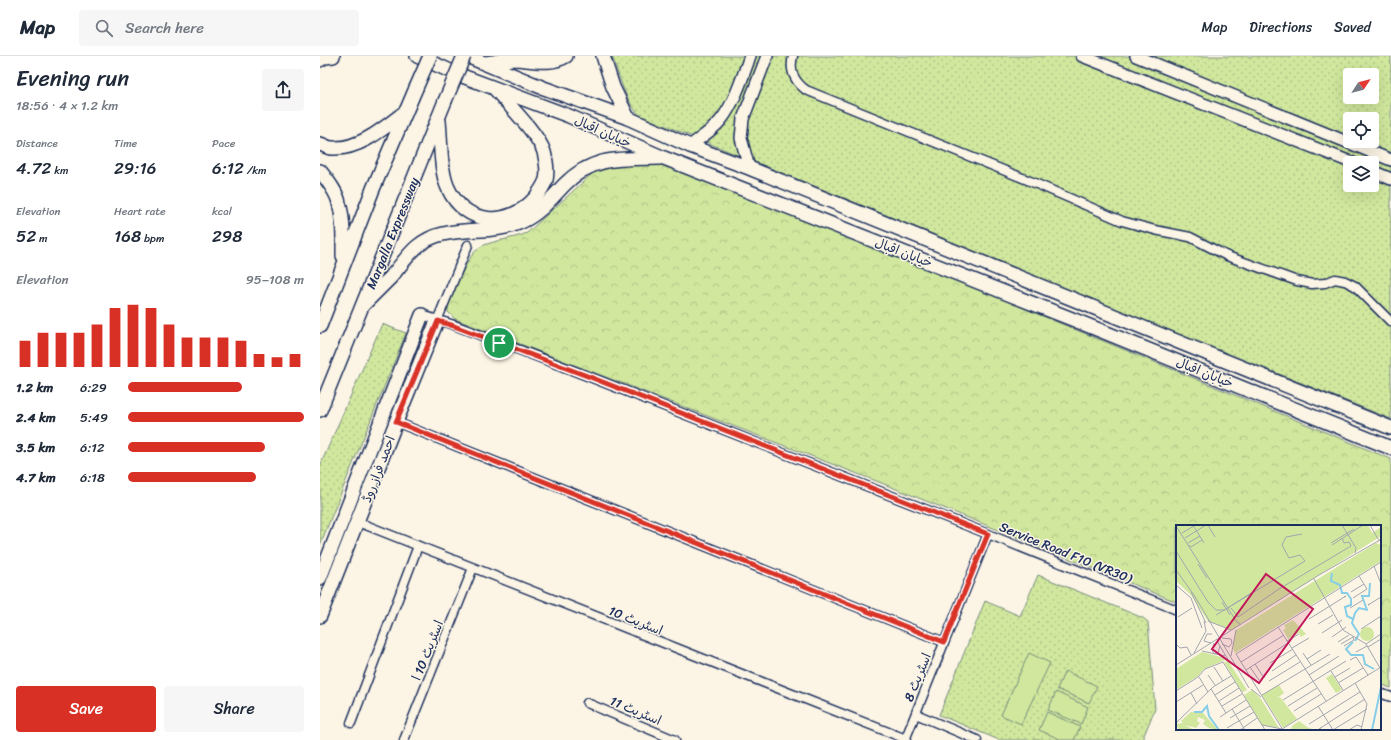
<!DOCTYPE html>
<meta charset="utf-8">
<style>
body{margin:0;font-family:Sriracha,"Playpen Sans Arabic",sans-serif;background:#f6f6f7;color:#1f2937;height:100vh;display:flex;flex-direction:column;font-size:15px;white-space:nowrap}
*{box-sizing:border-box;margin:0}
p{font-size:13px;color:#747a83}
.icon{flex:none;width:22px;height:22px;fill:none;stroke:currentColor;stroke-width:2;stroke-linecap:round;stroke-linejoin:round}
.map{position:relative;flex:1;overflow:hidden}
.side{display:flex;flex-direction:column;background:#fff;width:320px}
.side>*{flex:none}
.needle{width:26px;rotate:54deg}
.tools{position:absolute;left:1023px;top:12px;display:grid;gap:8px}
.tools a{display:grid;place-items:center;width:36px;height:36px;border-radius:4px;background:#fff;box-shadow:0 4px 16px #0002;font-size:20px}
.pin{position:absolute;display:grid;place-items:center;width:34px;height:34px;color:#fff;margin:-17px;border:2px solid #fff;border-radius:50%;box-shadow:0 1px 4px #0007}
.round{display:grid;place-items:center;flex:none;width:42px;height:42px;border-radius:4px;background:#f6f6f7}
.head{display:flex;align-items:center;justify-content:space-between;height:68px;padding:0 16px}
h1{font-size:22px;font-weight:600;line-height:30px}
.metrics{display:grid;grid-template-columns:repeat(3,1fr);gap:6px;height:68px;padding:4px 16px}
.metrics div{display:grid;align-content:center}
.metrics b{font-size:17px;font-weight:600}
.metrics small{font-size:11px;font-weight:400}
.metrics p{font-size:11px}
.chart{height:112px;padding:8px 16px}
.chart p{display:flex;justify-content:space-between}
.chart svg{width:100%;height:72px;margin-top:4px;stroke:#d93025;stroke-width:6}
.action{display:flex;gap:8px;margin-top:auto;padding:8px 16px}
.action a{flex:1;height:46px;border-radius:4px;background:#d93025;color:#fff;font-size:16px;font-weight:600;line-height:46px;text-align:center}
.action a+a{background:#f6f6f7;color:#1f2937}
ul{padding:0 16px;list-style:none;font-size:13px}
li{display:grid;grid-template-columns:64px 48px 1fr;align-items:center;height:30px}
li i{height:10px;border-radius:5px;background:#d93025}
header{display:flex;align-items:center;gap:24px;box-sizing:border-box;height:56px;padding:0 20px;background:#fff;border-bottom:1px solid #e0e1e3}
header strong{font-size:19px}
nav{display:flex;gap:22px;margin-inline-start:auto;font-size:14px}
.search{width:280px;height:36px;background:#f6f6f7;display:flex;align-items:center;gap:10px;box-sizing:border-box;padding:0 14px;border-radius:4px;color:#747a83;font-size:15px}
main{display:flex;flex:1;min-height:0}
.map>svg:first-child{display:block}
.grass{fill:url(#grass-dots);stroke:#768b7e;fill-rule:evenodd}
.forest{fill:url(#forest-crowns);stroke:#768b7e}
.garden{fill:#d0e79d;stroke:#768b7e}
.lines{fill:none;stroke-linecap:round;stroke-linejoin:round}
.minor-casing{stroke:#1b2f5e;stroke-width:11}
.tertiary-casing{stroke:#1b2f5e;stroke-width:14}
.primary-casing{stroke:#1b2f5e;stroke-width:16}
.minor{stroke:#fcf5e5;stroke-width:8}
.tertiary{stroke:#fcf5e5;stroke-width:11}
.primary{stroke:#fcf5e5;stroke-width:13}
.primary-bridge-casing{stroke:#1b2f5e;stroke-width:16;stroke-linecap:butt}
.primary-bridge{stroke:#fcf5e5;stroke-width:13}
.route-casing{stroke:#fff;stroke-width:8}
.route{stroke:#d93025;stroke-width:5}
.labels{text-anchor:middle;stroke-width:3;stroke-linejoin:round;paint-order:stroke}
.street-label{font-size:13px;fill:#1b2f5e;stroke:#fcf5e5}
.inset-river{fill:none;stroke:#86cee7;stroke-width:2}
.inset-road{fill:none;stroke:#a2a6af;stroke-width:1}
.view{fill:#c2185b;fill-opacity:0.15;stroke:#c2185b;stroke-width:2}
.inset-edge{fill:none;stroke:#1b2f5e;stroke-width:2}
</style>
<header>
<strong>Map</strong>
<div class="search"><svg class="icon" aria-label="search" viewBox="0 0 24 24"><circle cx="10" cy="10" r="6"/><path d="M15 15l6 6"/></svg>Search here</div>
<nav><a>Map</a><a>Directions</a><a>Saved</a></nav>
</header>
<main>
<section class="side">
<div class="head"><div><h1>Evening run</h1><p>18:56 · 4 × 1.2 km</p></div><a class="round"><svg class="icon" aria-label="share" viewBox="0 0 24 24"><path d="M12 15V3M7 8l5-5 5 5M5 13v7h14v-7"/></svg></a></div>
<div class="metrics">
<div><p>Distance</p><b>4.72<small> km</small></b></div>
<div><p>Time</p><b>29:16</b></div>
<div><p>Pace</p><b>6:12<small> /km</small></b></div>
</div>
<div class="metrics">
<div><p>Elevation</p><b>52<small> m</small></b></div>
<div><p>Heart rate</p><b>168<small> bpm</small></b></div>
<div><p>kcal</p><b>298</b></div>
</div>
<div class="chart"><p><span>Elevation</span>95–108 m</p>
<svg viewBox="0 0 160 44" preserveAspectRatio="none"><path d="M5 44V28M15 44V23M25 44V23M35 44V23M45 44V18M55 44V8M65 44V6M75 44V8M85 44V18M95 44V26M105 44V26M115 44V26M125 44V28M135 44V36M145 44V38M155 44V36"/></svg>
</div>
<ul>
<li><b>1.2 km</b>6:29<i style="width:65%"></i></li>
<li><b>2.4 km</b>5:49<i style="width:100%"></i></li>
<li><b>3.5 km</b>6:12<i style="width:78%"></i></li>
<li><b>4.7 km</b>6:18<i style="width:73%"></i></li>
</ul>
<div class="action"><a>Save</a><a>Share</a></div>
</section>
<div class="map">
<svg width="1071" height="684" viewBox="0 0 1071 684">
<defs>
<pattern id="grass-dots" width="8" height="8" patternUnits="userSpaceOnUse"><rect width="8" height="8" fill="#d0e79d"/><path d="M2 2h.1M6 6h.1" fill="none" stroke="#b2c68a" stroke-width="1.8" stroke-linecap="round"/></pattern>
<pattern id="forest-crowns" width="20" height="18" patternUnits="userSpaceOnUse"><rect width="20" height="18" fill="#d0e79d"/><path d="M2 6a3 3 0 1 1 6 0M12 15a3 3 0 1 1 6 0" fill="none" stroke="#b2c68a"/></pattern>
</defs>
<rect width="100%" height="100%" fill="#fcf5e5"/>
<filter id="ink" filterUnits="userSpaceOnUse"><feTurbulence type="fractalNoise" baseFrequency=".025" numOctaves="2"/><feDisplacementMap in="SourceGraphic" scale="8" xChannelSelector="R" yChannelSelector="G"/><feConvolveMatrix kernelMatrix="1 2 1 2 8 2 1 2 1" color-interpolation-filters="sRGB"/></filter>
<g filter="url(#ink)">
<g class="grass">
<path d="M292,0H1071V363L817,261L319,59C305,44 299,19 292,0ZM1030,19H1052V41H1030ZM1030,63H1052V85H1030ZM1030,107H1052V129H1030Z"/>
<polygon points="62,268 86,277 0,489 0,410"/>
<polygon points="718,519 823,562 828,566 835,653 822,684 679,684 619,659 665,545 700,560"/>
</g>
<path class="forest" d="M344,102L737,266L1071,403V632L1060,628V470H857V546L564,428L135,263L128,256V251C135,235 147,197 162,190C175,184 193,183 207,177L274,116L289,112Z"/>
<g class="garden">
<polygon points="709,597 730,607 701,668 681,659"/>
<polygon points="745,615 777,630 769,647 737,633"/>
<polygon points="736,636 768,651 761,668 728,654"/>
<polygon points="727,656 760,671 754,684 742,684 719,674"/>
</g>
<g class="lines">
<g class="minor-casing">
<g id="minor">
<path d="M473,0C469,15 474,25 486,34L710,125L802,165L835,174L870,181L907,200L977,225L992,228L1005,227L1015,223L1025,225L1035,230L1071,266"/>
<polyline points="102,259 134,269 270,321 668,478 857,554"/>
<polyline points="117,265 148,189"/>
<polyline points="76,366 624,586"/>
<polyline points="38,466 586,683"/>
<polyline points="1060,637 1071,641"/>
<polyline points="267,647 355,684"/>
<polyline points="596,658 657,684"/>
<polyline points="31,667 98,490"/>
<polyline points="84,684 153,512"/>
<polyline points="585,684 668,478"/>
</g>
</g>
<g class="tertiary-casing">
<g id="tertiary">
<polyline points="762,0 1033,107"/>
<polyline points="816,0 1071,104"/>
<path d="M370,90C380,82 392,75 401,64C414,48 423,20 430,0"/>
<polyline points="429,112 421,82 423,63 447,0"/>
<polyline points="1052,115 1071,123"/>
</g>
</g>
<g class="primary-casing">
<g id="primary">
<polyline points="97,0 137,18 249,60 344,102 752,263 1071,392"/>
<polyline points="147,0 221,31 308,62 370,90 429,112 1071,372"/>
<polyline points="283,0 293,31 308,62"/>
<polyline points="0,4 5,1 13,0"/>
<path d="M165,7C174,6 184,4 193,3C211,3 230,10 246,0"/>
<path d="M119,65C121,84 120,115 128,132C145,170 189,172 215,142C219,137 224,129 226,124C228,115 226,104 224,96C219,79 188,48 176,34"/>
<path d="M0,88C4,89 8,92 12,92C39,94 64,72 85,56"/>
<path d="M0,115C7,124 17,136 19,147C24,164 23,183 23,200"/>
<path d="M43,249C52,240 62,230 71,221C87,202 96,184 123,178C148,172 177,177 201,166C219,158 231,143 244,129C273,99 302,103 340,102"/>
<polyline points="0,270 53,133 96,32"/>
<polyline points="0,354 125,45"/>
<polyline points="0,522 102,259"/>
<polyline points="0,560 76,366 117,265"/>
</g>
</g>
<use href="#minor" class="minor"/>
<use href="#tertiary" class="tertiary"/>
<use href="#primary" class="primary"/>
<g class="primary-bridge-casing">
<g id="primary-bridge">
<polyline points="96,32 110,0"/>
<polyline points="125,45 144,0"/>
</g>
</g>
<use href="#primary-bridge" class="primary-bridge"/>
</g>
</g>
<g class="lines" filter="url(#ink)">
<g class="route-casing">
<polygon id="route" points="118,265 134,270 270,321 668,478 624,586 76,366"/>
</g>
<use href="#route" class="route"/>
</g>
<g class="labels">
<g class="street-label">
<text transform="translate(283 75) rotate(24)" y="5">خیابان اقبال</text>
<text transform="translate(72 177) rotate(-68)" y="5">Margalla Expressway</text>
<text transform="translate(584 196) rotate(21)" y="5">خیابان اقبال</text>
<text transform="translate(885 316) rotate(22)" y="5">خیابان اقبال</text>
<text transform="translate(58 413) rotate(-69)" y="5">احمد فراز روڈ</text>
<text transform="translate(746 496) rotate(22)" y="5">Service Road F10 (VR30)</text>
<text transform="translate(316 564) rotate(22)" y="5">اسٹریٹ 10</text>
<text transform="translate(107 594) rotate(-68)" y="5">اسٹریٹ 10 ا</text>
<text transform="translate(597 621) rotate(-68)" y="5">اسٹریٹ 8</text>
<text transform="translate(316 654) rotate(23)" y="5">اسٹریٹ 11</text>
</g>
</g>
<g transform="translate(856 469)">
<rect width="205" height="205" fill="#fcf5e5"/>
<path d="M0,0H192L196,8L205,2V11L56,105L32,96L15,70L0,56ZM117,95L130,109L125,112L123,108L112,114L107,105L110,103L108,100ZM50,136L48,138L52,136L71,165L69,166L66,167L48,137ZM156,149L166,165L160,168L150,153ZM103,160L108,168L101,173L104,172L121,194L107,203L86,170ZM76,165L85,174L103,203L86,200L68,170Z" fill="#d0e79d"/>
<path d="M200,18L205,20V36L59,128L57,123L60,105ZM26,127L45,132L49,135L28,144L22,151L0,165V144ZM15,187L27,188L42,205L33,203L27,199L29,195L22,192L21,196L24,198L20,203L9,200L18,205H3L0,199L7,198L5,196ZM123,196L131,202L138,205H115L116,201Z" fill="#d0e79d"/>
<path d="M184 109a7 7 0 1 1 14 0a7 7 0 1 1-14 0Z" fill="#d0e79d"/>
<path class="inset-river" d="M156,48L155,56L164,60L166,68H171L175,74V80L169,82L171,91L177,94M191,85L186,71H193L194,58M179,116L183,109L176,98L179,88L183,83L192,85M177,117L170,124L175,130H187L189,139L198,144M18,187H26L31,181L33,191L43,205M196,205L205,162"/>
<path class="inset-road" d="M17,0L28,18M32,0L39,12M166,0L180,23L179,28M194,0L202,14M0,1L60,96L65,100M6,8L18,1M9,13L30,0M12,18L24,11M155,18L178,4M13,20L15,22L26,15M156,20L187,0M0,26L32,77L40,85H49M22,39L31,53M198,41L205,59M0,45L18,70L73,163M138,54L167,105L190,119L204,143M0,60L15,73L26,103M15,67L30,98M175,67L188,59M177,73L191,64L183,51M46,77L54,90M194,79L192,80L205,72M55,83L62,92L103,64L175,21L173,17L168,18L166,13M174,83L187,75M50,84L75,68M40,90L129,36L124,30L113,33L106,20L110,12L126,9M2,92L16,83M133,94L170,71L168,72M32,96L55,105M142,99L157,90M102,102L150,176M185,104L205,91M146,108L166,95M156,112L170,102M41,116L54,138M111,116L123,109M162,117L173,110M35,118L28,116L31,109H36M38,118L36,125L38,129L42,128L44,121M0,119L4,123L11,122L15,130M46,119L53,122L56,118L55,114L46,113M165,119L177,112M190,119L205,109M168,121L178,115L177,112M192,122L205,114M116,123L133,113M26,126L49,131M180,127L191,121M18,128L30,106L28,96M127,128L135,140M60,129L205,37M60,129L107,205M55,131L60,105M131,134L145,125M174,135L180,132L192,150M65,137L108,110M94,138L117,124M79,139L88,153M0,140L143,50L204,15H202M38,142L47,156M74,142L83,155M70,145L112,118M96,146L120,130M155,146L167,165M32,150L39,160M133,150L163,131M23,152L32,167M159,152L174,143M93,156L124,137M162,158L187,143M179,158L191,179L185,205M35,164L50,188M75,164L85,172M0,166L22,152L29,144L47,137L89,205M15,168L21,179M39,170L59,157M86,170L154,129M107,175L170,136M43,176L63,163M0,177L27,160M46,181L66,169M112,181L141,163M142,181L157,205M56,184L69,205M118,186L145,169M44,192L70,175M54,193L74,181M0,198L37,162L55,151M133,199L184,167M86,200L106,204L205,142M51,203L78,187M145,203L143,204L189,174M64,205L81,193M157,205L191,184M173,205L181,200L186,202"/>
<path class="view" d="M90,49L137,84L83,158L36,124Z"/>
<rect width="205" height="205" class="inset-edge"/>
</g>
</svg>
<div class="tools">
<a><svg class="needle" viewBox="-14 -14 28 28"><path d="M0-13l5 13h-10z" fill="#e53935"/><path d="M0 13l5-13h-10z" fill="#747a83"/></svg></a>
<a><svg class="icon" aria-label="locate" viewBox="0 0 24 24"><circle cx="12" cy="12" r="6"/><path d="M12 2v4M12 18v4M2 12h4M18 12h4"/></svg></a>
<a><svg class="icon" aria-label="layers" viewBox="0 0 24 24"><path d="M12 4l9 5-9 5-9-5zM3 14l9 5 9-5"/></svg></a>
</div>
<div class="pin" style="left:179px;top:287px;background:#1e9e55"><svg class="icon" aria-label="arrive" viewBox="0 0 24 24"><path d="M6 21V4h12l-3 4 3 4H6"/></svg></div>
</div>
</main>
